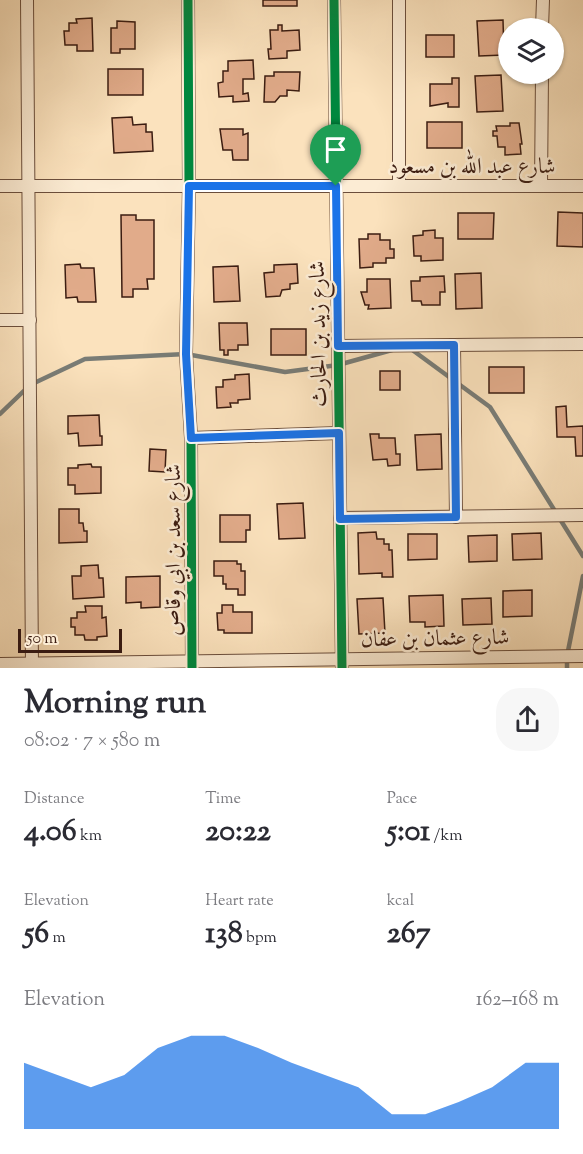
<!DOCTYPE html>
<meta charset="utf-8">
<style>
body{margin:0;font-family:"Sorts Mill Goudy",Amiri,serif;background:#f7f7f7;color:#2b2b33;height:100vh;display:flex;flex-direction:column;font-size:22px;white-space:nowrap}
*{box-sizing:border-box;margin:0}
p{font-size:20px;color:#7c7c81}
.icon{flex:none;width:33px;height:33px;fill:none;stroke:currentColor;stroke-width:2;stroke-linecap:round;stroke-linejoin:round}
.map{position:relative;height:668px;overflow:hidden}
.side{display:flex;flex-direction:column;background:#fff;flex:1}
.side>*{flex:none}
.fabs{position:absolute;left:498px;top:18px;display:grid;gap:12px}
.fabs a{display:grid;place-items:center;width:66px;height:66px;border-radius:50%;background:#fff;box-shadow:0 2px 4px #0004;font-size:30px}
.scale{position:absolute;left:18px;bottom:15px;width:104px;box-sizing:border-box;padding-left:6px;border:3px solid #3b1c11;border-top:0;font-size:16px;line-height:21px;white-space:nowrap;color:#3b1c11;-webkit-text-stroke:4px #fcecd4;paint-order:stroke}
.pin{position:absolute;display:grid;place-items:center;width:51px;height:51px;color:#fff;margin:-62px -26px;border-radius:50% 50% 50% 0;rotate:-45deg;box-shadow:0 0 6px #0007}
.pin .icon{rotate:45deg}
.round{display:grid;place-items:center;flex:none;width:63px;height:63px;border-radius:24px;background:#f7f7f7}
.head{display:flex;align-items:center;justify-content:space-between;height:102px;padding:0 24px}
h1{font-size:33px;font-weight:700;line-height:45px}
.stats{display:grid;grid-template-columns:repeat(3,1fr);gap:9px;height:102px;padding:6px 24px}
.stats div{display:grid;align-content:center}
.stats b{font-size:30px;font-weight:700}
.stats small{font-size:16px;font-weight:400}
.stats p{font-size:16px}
.chart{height:168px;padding:12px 24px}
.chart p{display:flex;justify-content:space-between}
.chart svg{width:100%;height:108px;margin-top:6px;fill:#1a73e8;opacity:.7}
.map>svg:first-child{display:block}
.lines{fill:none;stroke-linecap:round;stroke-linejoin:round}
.stream{stroke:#797c76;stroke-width:4.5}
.building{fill:#e1ab8a;stroke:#3b1c11;stroke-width:1.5}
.street-casing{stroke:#6b4e3c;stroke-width:14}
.street{stroke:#fcecd4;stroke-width:12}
.cycleway-casing{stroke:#fcecd4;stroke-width:13}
.cycleway{stroke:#00873e;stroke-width:9}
.route-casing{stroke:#fff;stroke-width:12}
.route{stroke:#1a73e8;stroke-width:8}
.labels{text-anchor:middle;stroke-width:5;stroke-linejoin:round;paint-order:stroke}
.street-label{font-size:22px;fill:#3b1c11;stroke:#fcecd4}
</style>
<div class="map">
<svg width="583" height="668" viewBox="0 0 583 668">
<rect width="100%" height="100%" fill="#fbe2bd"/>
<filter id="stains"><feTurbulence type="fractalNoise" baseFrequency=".00333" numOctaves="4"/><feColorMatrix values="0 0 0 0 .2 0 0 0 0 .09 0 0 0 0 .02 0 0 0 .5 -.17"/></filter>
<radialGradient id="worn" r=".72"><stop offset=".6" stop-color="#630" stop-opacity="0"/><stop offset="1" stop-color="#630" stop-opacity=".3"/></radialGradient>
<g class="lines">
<g class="stream">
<polyline points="411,349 490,407 583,556"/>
<polyline points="0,414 30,385 85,359 186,354 285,372 338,365 392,350"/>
<polyline points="567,668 567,656 583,576"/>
</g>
</g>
<g class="building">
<rect x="263" y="0" width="34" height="6"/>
<polygon points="92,18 93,51 77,51 77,45 65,45 64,31 69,31 69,23 77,23 76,19"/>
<polygon points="503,20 504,55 479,56 477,21"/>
<polygon points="117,21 135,22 135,49 120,49 120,53 111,53 111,28 117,28"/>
<polygon points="278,25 282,25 282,31 299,30 300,50 287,51 287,58 269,59 268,49 271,49 270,30 278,30"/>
<rect x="426" y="35" width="28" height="22"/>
<polygon points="253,60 254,79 243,79 243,94 248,93 249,101 233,102 233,96 219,97 218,83 223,82 223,71 228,71 228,61"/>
<rect x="108" y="69" width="35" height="26"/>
<polygon points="274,72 300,72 299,91 287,90 287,96 280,96 275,102 264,102 265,76 274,76"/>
<polygon points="501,75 503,111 477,112 475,76"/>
<polygon points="452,78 459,78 459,107 448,107 448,103 430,106 430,84 452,84"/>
<polygon points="132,117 133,125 146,124 146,132 152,132 153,151 114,153 112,118"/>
<rect x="427" y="122" width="35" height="26"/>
<polygon points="510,123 519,123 522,144 520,144 521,154 505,155 505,147 498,147 497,136 493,136 493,131 497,131 496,126 510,126"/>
<polygon points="220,129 243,129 243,135 248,133 248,160 233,160 232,150 223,150"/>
<polygon points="558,212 583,213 583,247 557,246"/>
<polygon points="458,213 494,213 493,239 458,239"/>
<polygon points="121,215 136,215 136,220 154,220 154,279 147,279 148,289 133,289 133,297 122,297"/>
<polygon points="435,230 435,238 443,238 443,260 421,261 421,256 414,256 413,236 423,235 423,231"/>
<polygon points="368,234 380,234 380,240 390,240 390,249 394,249 394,258 386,258 386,263 373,263 373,267 360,268 359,239 368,239"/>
<polygon points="80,264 81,268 94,268 96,302 78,302 77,297 66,298 65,265"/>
<polygon points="297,264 298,283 290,284 290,289 282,290 280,296 266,297 264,273 274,272 274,265"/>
<polygon points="238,266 240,301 214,302 213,267"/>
<polygon points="481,273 482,308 456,309 455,274"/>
<polygon points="444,276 445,292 440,292 440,305 422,305 421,301 412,301 411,281 420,281 420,277"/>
<polygon points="367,279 390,279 391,308 368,309 369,305 365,305 361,292 367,292"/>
<polygon points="219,323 247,323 248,345 238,345 238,350 228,350 228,355 224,355 224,350 220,350"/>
<rect x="271" y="329" width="35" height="26"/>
<rect x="489" y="367" width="35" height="26"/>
<rect x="380" y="371" width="20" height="19"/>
<polygon points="249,374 250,399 238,400 238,403 230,403 231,407 217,408 216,387 223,387 223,380 235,379 235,375"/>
<polygon points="566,406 567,427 583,426 583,456 576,456 575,437 557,437 556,407"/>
<polygon points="99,415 100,436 102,436 102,445 79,446 78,433 68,434 68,416"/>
<polygon points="370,434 379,434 379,438 395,438 396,454 400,454 400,465 388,466 387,459 373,460"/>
<polygon points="441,434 442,469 417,470 415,435"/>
<polygon points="150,449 166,450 165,472 149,471"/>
<polygon points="91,464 92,467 101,467 101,493 75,494 75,485 68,485 68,468 78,468 78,465"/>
<polygon points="303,503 305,538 279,539 277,504"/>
<polygon points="59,509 79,509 79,523 83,523 84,531 87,531 87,542 59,543"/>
<polygon points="220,515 250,515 250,530 246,530 246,542 220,542"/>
<polygon points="376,532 377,539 384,539 384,544 389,544 389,550 392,550 393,577 382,577 382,573 359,574 358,533"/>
<polygon points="541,533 542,559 513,560 512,534"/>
<polygon points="408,534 437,534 437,559 408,560"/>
<polygon points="497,535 497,561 469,562 468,536"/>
<polygon points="214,561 237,561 237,564 241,564 241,571 245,571 245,595 238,595 238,589 226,589 226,584 223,584 223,576 214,576"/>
<polygon points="98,565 99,578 103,578 104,597 73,599 72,576 81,576 81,566"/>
<polygon points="160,576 160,607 141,608 141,602 126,603 126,577"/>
<polygon points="532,590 532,616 503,617 503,591"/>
<polygon points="443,595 444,626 425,627 425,622 410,622 409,596"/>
<polygon points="383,598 385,633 359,634 357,599"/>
<polygon points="491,598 492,624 463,625 462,599"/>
<polygon points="222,605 233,605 233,612 252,612 252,633 224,633 224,630 218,630 217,613 222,613"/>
<polygon points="85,606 102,606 102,618 106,617 107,636 97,637 97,640 85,640 84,635 75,635 75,627 71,627 71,618 77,618 77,612 86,612"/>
</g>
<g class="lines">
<g class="street-casing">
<g id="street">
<polyline points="27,0 32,668"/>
<polyline points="188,0 189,186 186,354 191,438 192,668"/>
<polyline points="334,0 342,668"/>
<polyline points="542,28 543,0"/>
<polyline points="0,186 583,186"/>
<polyline points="399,186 399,0"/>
<polyline points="541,186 542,74"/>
<polyline points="0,320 30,320"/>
<polyline points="454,345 456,517"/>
<polyline points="338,346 583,344"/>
<polyline points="191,438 339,433"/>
<polyline points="340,518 583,515"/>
<polyline points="0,664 583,656"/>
</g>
</g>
<use href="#street" class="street"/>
<g class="cycleway-casing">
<g id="cycleway">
<polyline points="188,0 189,186 186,354 191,438 192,668"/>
<polyline points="334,0 342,668"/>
</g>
</g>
<use href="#cycleway" class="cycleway"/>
</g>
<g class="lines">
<g class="route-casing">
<polygon id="route" points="189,186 336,186 338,346 454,345 456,517 340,519 339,433 191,438 186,354"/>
</g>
<use href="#route" class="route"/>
</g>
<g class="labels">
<g class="street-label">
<text x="472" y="173">شارع عبد الله بن مسعود</text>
<text transform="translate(317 334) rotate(-91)" y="8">شارع زيد بن الحارث</text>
<text transform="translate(172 550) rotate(-90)" y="8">شارع سعد بن ابي وقاص</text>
<text transform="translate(435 637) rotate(-1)" y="8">شارع عثمان بن عفان</text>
</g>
</g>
<rect width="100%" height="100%" filter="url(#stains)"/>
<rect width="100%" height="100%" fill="url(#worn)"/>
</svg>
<div class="fabs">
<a><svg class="icon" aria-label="layers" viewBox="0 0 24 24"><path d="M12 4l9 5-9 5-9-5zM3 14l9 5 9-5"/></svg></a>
</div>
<div class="scale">50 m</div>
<div class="pin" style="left:336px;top:186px;background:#1e9e55"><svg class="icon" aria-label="arrive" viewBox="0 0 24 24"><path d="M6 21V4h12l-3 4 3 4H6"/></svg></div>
</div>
<section class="side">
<div class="head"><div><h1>Morning run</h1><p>08:02 · 7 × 580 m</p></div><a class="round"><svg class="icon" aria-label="share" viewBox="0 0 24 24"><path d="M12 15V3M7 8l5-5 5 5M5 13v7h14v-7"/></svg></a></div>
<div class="stats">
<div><p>Distance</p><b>4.06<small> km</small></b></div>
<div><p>Time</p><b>20:22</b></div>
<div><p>Pace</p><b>5:01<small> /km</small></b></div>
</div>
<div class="stats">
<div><p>Elevation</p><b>56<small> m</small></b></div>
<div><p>Heart rate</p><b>138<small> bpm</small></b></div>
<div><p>kcal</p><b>267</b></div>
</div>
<div class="chart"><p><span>Elevation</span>162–168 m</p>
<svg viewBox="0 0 160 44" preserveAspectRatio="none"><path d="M0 44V17L10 22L20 27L30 22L40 11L50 6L60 6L70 11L80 17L90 22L100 27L110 38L120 38L130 33L140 27L150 17L160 17V44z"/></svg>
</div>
</section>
